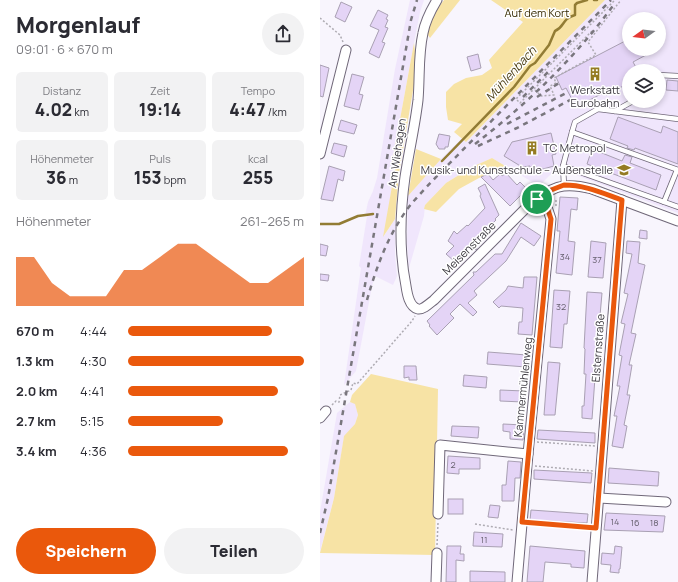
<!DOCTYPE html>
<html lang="de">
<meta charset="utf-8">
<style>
body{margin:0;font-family:Manrope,sans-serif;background:#f2f2f3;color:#2b2b33;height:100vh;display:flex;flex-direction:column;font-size:15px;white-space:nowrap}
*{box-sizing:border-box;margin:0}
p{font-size:13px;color:#7c7c81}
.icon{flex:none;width:22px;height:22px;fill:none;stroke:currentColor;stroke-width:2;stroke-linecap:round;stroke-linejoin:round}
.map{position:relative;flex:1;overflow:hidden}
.side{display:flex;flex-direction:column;background:#fff;width:320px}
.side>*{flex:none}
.needle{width:26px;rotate:255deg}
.fabs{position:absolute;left:302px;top:12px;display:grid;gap:8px}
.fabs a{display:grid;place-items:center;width:44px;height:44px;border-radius:50%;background:#fff;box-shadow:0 2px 6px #0003;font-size:20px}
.pin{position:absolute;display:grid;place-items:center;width:34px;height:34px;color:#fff;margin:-17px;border:2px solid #fff;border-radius:50%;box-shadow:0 1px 4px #0007}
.round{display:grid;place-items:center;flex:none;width:42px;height:42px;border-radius:21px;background:#f2f2f3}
.head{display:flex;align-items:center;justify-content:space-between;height:68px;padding:0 16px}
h1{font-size:22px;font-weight:800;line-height:30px}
.figures{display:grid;grid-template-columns:repeat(3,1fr);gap:6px;height:68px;padding:4px 16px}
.figures div{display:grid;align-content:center;border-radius:6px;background:#f2f2f3;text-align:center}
.figures b{font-size:17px;font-weight:800}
.figures small{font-size:11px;font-weight:400}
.figures p{font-size:11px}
.chart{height:112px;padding:8px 16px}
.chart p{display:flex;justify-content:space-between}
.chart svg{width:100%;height:72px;margin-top:4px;fill:#ea580c;opacity:.7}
.button{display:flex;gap:8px;margin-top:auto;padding:8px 16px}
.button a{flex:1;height:46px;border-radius:24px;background:#ea580c;color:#fff;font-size:16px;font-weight:800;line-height:46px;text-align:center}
.button a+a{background:#f2f2f3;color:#2b2b33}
ul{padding:0 16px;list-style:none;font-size:13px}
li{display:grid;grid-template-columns:64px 48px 1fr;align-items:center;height:30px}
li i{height:10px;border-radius:5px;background:#ea580c}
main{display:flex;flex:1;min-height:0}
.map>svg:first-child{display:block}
.built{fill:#f0e6fc;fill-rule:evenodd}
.green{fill:#f7e3a5}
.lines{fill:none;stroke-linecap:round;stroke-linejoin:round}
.stream{stroke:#927c34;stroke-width:2.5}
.building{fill:#e4d4f6;stroke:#a9a0b3}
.service-casing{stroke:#706879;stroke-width:6}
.minor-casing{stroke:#706879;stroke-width:11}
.path{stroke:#aeabb2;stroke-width:1.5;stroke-dasharray:2 2;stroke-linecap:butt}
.service{stroke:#fff;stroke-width:4.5}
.minor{stroke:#fff;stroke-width:9}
.rail{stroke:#79767d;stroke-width:2.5;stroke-dasharray:5 5;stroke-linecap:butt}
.route-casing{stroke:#fff;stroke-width:8}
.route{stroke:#ea580c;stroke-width:5}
.labels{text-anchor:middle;stroke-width:3;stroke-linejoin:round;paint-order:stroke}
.number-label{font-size:9px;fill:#655f6d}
.park-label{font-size:11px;fill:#352900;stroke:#fff}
.poi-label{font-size:11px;fill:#3b383f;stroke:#fff}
.street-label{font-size:11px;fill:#3b383f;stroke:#fff}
.water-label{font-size:12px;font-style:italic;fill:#4c3f15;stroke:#fff}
</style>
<main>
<section class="side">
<div class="head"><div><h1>Morgenlauf</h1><p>09:01 · 6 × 670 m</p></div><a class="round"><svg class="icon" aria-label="share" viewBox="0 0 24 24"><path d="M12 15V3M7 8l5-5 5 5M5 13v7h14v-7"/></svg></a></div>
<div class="figures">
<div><p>Distanz</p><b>4.02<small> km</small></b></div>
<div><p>Zeit</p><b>19:14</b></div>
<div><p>Tempo</p><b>4:47<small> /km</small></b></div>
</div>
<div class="figures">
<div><p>Höhenmeter</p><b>36<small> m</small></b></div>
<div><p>Puls</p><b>153<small> bpm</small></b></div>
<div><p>kcal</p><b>255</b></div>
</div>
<div class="chart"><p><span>Höhenmeter</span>261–265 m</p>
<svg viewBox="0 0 160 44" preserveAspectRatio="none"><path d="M0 44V14L10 14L20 30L30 38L40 38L50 38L60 22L70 22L80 14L90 6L100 6L110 14L120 22L130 30L140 30L150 22L160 14V44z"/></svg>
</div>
<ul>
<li><b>670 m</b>4:44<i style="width:82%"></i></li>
<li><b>1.3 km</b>4:30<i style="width:100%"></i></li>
<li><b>2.0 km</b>4:41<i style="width:85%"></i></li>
<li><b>2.7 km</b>5:15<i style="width:54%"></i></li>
<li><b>3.4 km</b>4:36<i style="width:91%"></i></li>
</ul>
<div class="button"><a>Speichern</a><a>Teilen</a></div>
</section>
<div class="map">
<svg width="358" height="582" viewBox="0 0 358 582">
<rect width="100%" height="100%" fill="#f8f5fd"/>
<g class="built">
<polygon points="90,0 104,0 100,12 94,43 72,163 75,169 64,236 75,219 75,255 77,276 73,285 55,276 52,286 36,371 24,385 41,268 39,266 47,216 45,216 48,202 53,191 57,178 75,69"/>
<path d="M285,0H358V213L237,168L219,186L172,158L152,167L126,183L105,205L104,216L89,268L87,243L88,196L121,159L141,139L146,142ZM309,19H339V49H309ZM309,71H339V101H309Z"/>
<polygon points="30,402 35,403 38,415 35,424 24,437 14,498 0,552 0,512 17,413"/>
</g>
<g class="green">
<polygon points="124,0 140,0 110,38 103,28"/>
<polygon points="171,0 285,0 146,142 134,132 142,124 128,120 126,107 126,92 134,84 146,78 162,75 172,68 169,60 203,22"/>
<polygon points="94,43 97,67 79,173 75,219 63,237 75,169 72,163"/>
<polygon points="96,149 121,159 88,196"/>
<polygon points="172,158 187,167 159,178 139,189 116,212 104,209 105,205 126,183 152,167"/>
<polygon points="51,374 118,389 115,555 0,553 14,498 24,436 35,424 38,415 35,404 30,402 32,395"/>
</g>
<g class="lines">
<g class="stream">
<polyline points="274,0 277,0"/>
<path d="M122,161L194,87L210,66L215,63L229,45L235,31C245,27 241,19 255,15V5L257,3L267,0"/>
<polyline points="0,224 19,224 38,216 53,214"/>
</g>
</g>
<g class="building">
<polygon points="21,2 32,7 25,22 15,17"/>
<polygon points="58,10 68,15 66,19 68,20 65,27 68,28 62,42 65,43 59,58 49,53 59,30 50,26"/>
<polygon points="309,39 309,49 323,49 326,55 313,62 318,71 309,71 309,83 286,95 285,92 256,107 246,88 242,90 236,77"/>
<polygon points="158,54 161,68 151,71 147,57"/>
<polygon points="0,65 9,68 3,97 0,96"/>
<polygon points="32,74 44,77 39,94 43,95 39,110 24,106"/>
<polygon points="347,80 358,81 358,91 346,90"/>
<polygon points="298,117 341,133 343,126 358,132 358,164 315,148 314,150 307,148 308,146 290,139"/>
<polygon points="21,120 37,125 34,134 18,130"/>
<polygon points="231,133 236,154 232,155 234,166 212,172 210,166 202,167 184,156 192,142"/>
<polygon points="119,134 130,136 128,147 125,147 125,149 119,149 116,144"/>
<polygon points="14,143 27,146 24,157 11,153"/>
<polygon points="272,149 302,161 305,155 312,157 310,163 341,175 336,190 267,164"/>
<polygon points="9,166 25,171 23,181 18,179 13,201 1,199"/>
<polygon points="186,173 197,185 200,182 207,189 190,206 161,177 168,174 173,180 180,174 182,176"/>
<polygon points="165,184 179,215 175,219 176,220 155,241 157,249 156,250 150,244 134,261 126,254 134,246 128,241 134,231 137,234 147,225 148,226 165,208 160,196 161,194 158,188"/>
<polygon points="240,197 258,198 257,210 251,209 248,241 255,242 252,275 236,273 240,231 237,231"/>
<polygon points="201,223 221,236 214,246 201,237 186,261 154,291 157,295 148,303 157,312 153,316 140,304 130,314 134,318 117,335 109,326 110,325 107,321 154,275 153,272 156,272 175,254 182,254"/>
<polygon points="320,230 327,231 327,239 319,238"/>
<polygon points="271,241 286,243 283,278 268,277"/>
<polygon points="307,241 320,242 318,263 325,265 311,333 316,334 309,365 312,365 307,395 310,395 304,425 307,426 303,448 292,446 297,416 294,416 300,386 297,386 302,356 299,355 305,324 301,323 308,294 304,293 312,254 306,253"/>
<polygon points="0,244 8,246 6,256 0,255"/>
<polygon points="0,274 9,275 8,281 0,280"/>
<polygon points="204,277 217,277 212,335 198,334 199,322 202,322 203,308 181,306 179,308 173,302 186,290 188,286 203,288"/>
<polygon points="234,290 250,291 247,324 244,324 242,348 230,347"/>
<polygon points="267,292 282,293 277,350 272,419 262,418 262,406 264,406 266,374 264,374 265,349 264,348"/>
<polygon points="168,352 207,355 206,367 167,364"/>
<polygon points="228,362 240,363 235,415 224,415"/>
<polygon points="84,366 96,366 97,380 89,380 89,377 84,378"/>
<polygon points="144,375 167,377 166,388 143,386"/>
<polygon points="180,390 204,391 203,402 180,401"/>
<polygon points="183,424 204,425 203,440 190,439 190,432 183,431"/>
<polygon points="132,426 159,427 158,438 131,436"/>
<polygon points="218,430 275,433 275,443 217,439"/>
<polygon points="128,456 160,458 160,469 139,469 139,474 127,473"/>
<polygon points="188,461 201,462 200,478 195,478 194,501 182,501 182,485 186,485"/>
<polygon points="289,468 339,472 338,486 288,483"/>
<polygon points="214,470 272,473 271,483 214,479"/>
<rect x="128" y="499" width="15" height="15"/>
<polygon points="170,505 180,506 178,518 168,517"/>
<polygon points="211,510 268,514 267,523 210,520"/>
<polygon points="286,513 345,516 343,532 284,530"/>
<polygon points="154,532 183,534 182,547 153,546"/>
<polygon points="127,546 141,546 140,554 144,554 144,561 136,560 136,582 126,582"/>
<polygon points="210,546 265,551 264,568 251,567 251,564 225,562 223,582 207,582"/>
<polygon points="295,546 302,547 300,569 299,569 299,573 290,572 291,565 281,564 282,553 294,554"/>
<polygon points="150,571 185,572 185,582 150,582"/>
</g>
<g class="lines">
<g class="service-casing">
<g id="service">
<polyline points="339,75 358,76"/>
<polyline points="295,111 313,101"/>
<polyline points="252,132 255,122 278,109 358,119"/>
<polyline points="243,166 358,207"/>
<polyline points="244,185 243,166 252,132 358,170"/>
<polyline points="344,202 357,170"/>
</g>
</g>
<g class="minor-casing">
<g id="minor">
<path d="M117,0C111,10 105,22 103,33C98,55 100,77 98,100C95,126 89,151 85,177C80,213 79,251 86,286C87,293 89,307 98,309C103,310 110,303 114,300L209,205C233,187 241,181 272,189L358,221"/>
<polyline points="0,154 26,50"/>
<polyline points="0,418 6,411"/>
<polyline points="279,498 346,502"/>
<polyline points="118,514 120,445 208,454"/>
<polyline points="116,582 117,553"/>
<polyline points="197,582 208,454 231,219 228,210 217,199"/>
<polyline points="272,582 302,200"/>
</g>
</g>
<g class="path">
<polyline points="0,18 20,35 23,42"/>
<polyline points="272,31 200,103 196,99 295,0"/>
<polyline points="215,90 221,96 234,95 230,86 236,83 234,78 276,55 268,42 301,0"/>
<polyline points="236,206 236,198"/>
<polyline points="12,405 16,401 19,402 20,395 31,390 33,383 37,384 92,321 95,316"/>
<polyline points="217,442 275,446"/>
<polyline points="215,466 273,471"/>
<polyline points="210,523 268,527"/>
<polyline points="155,524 193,530"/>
<polyline points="117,545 118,523"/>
</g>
<use href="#service" class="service"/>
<use href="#minor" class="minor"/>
<g class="rail">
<polyline points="203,97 228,72"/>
<polyline points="217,97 239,83"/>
<polyline points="187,124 248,92"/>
<path d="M155,144C208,103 256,57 295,3"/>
<polyline points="158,146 197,128 252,99"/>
<path d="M47,300C57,265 69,232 92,203C101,193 110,183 120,173L291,0"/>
<polyline points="0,533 8,498 91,20 97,0"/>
</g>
</g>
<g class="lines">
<g class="route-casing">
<path id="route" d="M244,185C265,185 282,193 302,200L276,528L202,522L231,219L228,210L217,199L226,192Z"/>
</g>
<use href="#route" class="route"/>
</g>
<defs>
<g id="building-bare" transform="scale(1.08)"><path d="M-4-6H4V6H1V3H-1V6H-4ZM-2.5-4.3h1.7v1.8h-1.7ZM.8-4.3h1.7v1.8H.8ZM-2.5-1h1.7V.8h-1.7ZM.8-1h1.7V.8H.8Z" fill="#947b22" stroke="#fff" stroke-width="2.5" paint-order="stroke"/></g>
<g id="school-bare" transform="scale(1.08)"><path d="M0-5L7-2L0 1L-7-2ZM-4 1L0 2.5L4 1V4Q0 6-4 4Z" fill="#947b22" stroke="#fff" stroke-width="2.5" paint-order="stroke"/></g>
</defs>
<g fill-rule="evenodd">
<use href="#building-bare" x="275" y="74"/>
<use href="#building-bare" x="212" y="148"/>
<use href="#school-bare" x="304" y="170"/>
</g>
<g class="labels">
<g class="number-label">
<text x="245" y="260">34</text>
<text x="277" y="263">37</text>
<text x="241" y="310">32</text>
<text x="133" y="468">2</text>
<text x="295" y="525">14</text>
<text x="315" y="526">16</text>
<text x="334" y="526">18</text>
<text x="164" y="543">11</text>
</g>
<g class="park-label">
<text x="217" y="17">Auf dem Kort</text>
</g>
<g class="poi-label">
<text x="275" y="94">Werkstatt<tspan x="275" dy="13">Eurobahn</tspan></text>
<text x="223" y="152" text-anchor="start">TC Metropol</text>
<text x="293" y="174" text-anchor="end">Musik- und Kunstschule – Außenstelle</text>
</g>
<g class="street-label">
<text transform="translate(77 153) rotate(-82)" y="4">Am Wiehagen</text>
<text transform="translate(149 248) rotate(-45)" y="4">Meisenstraße</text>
<text transform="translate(278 348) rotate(-86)" y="4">Elsternstraße</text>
<text transform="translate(203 387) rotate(-84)" y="4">Kammermühlenweg</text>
</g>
<g class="water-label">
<text transform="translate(191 74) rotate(-48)" y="4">Mühlenbach</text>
</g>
</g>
</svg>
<div class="fabs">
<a><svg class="needle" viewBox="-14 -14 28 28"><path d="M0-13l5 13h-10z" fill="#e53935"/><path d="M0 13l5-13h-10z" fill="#7c7c81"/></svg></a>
<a><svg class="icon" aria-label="layers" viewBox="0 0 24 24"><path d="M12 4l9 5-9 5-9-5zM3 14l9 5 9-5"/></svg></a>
</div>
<div class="pin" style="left:217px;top:199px;background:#1e9e55"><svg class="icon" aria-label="arrive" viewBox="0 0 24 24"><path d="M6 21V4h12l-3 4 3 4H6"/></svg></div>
</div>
</main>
